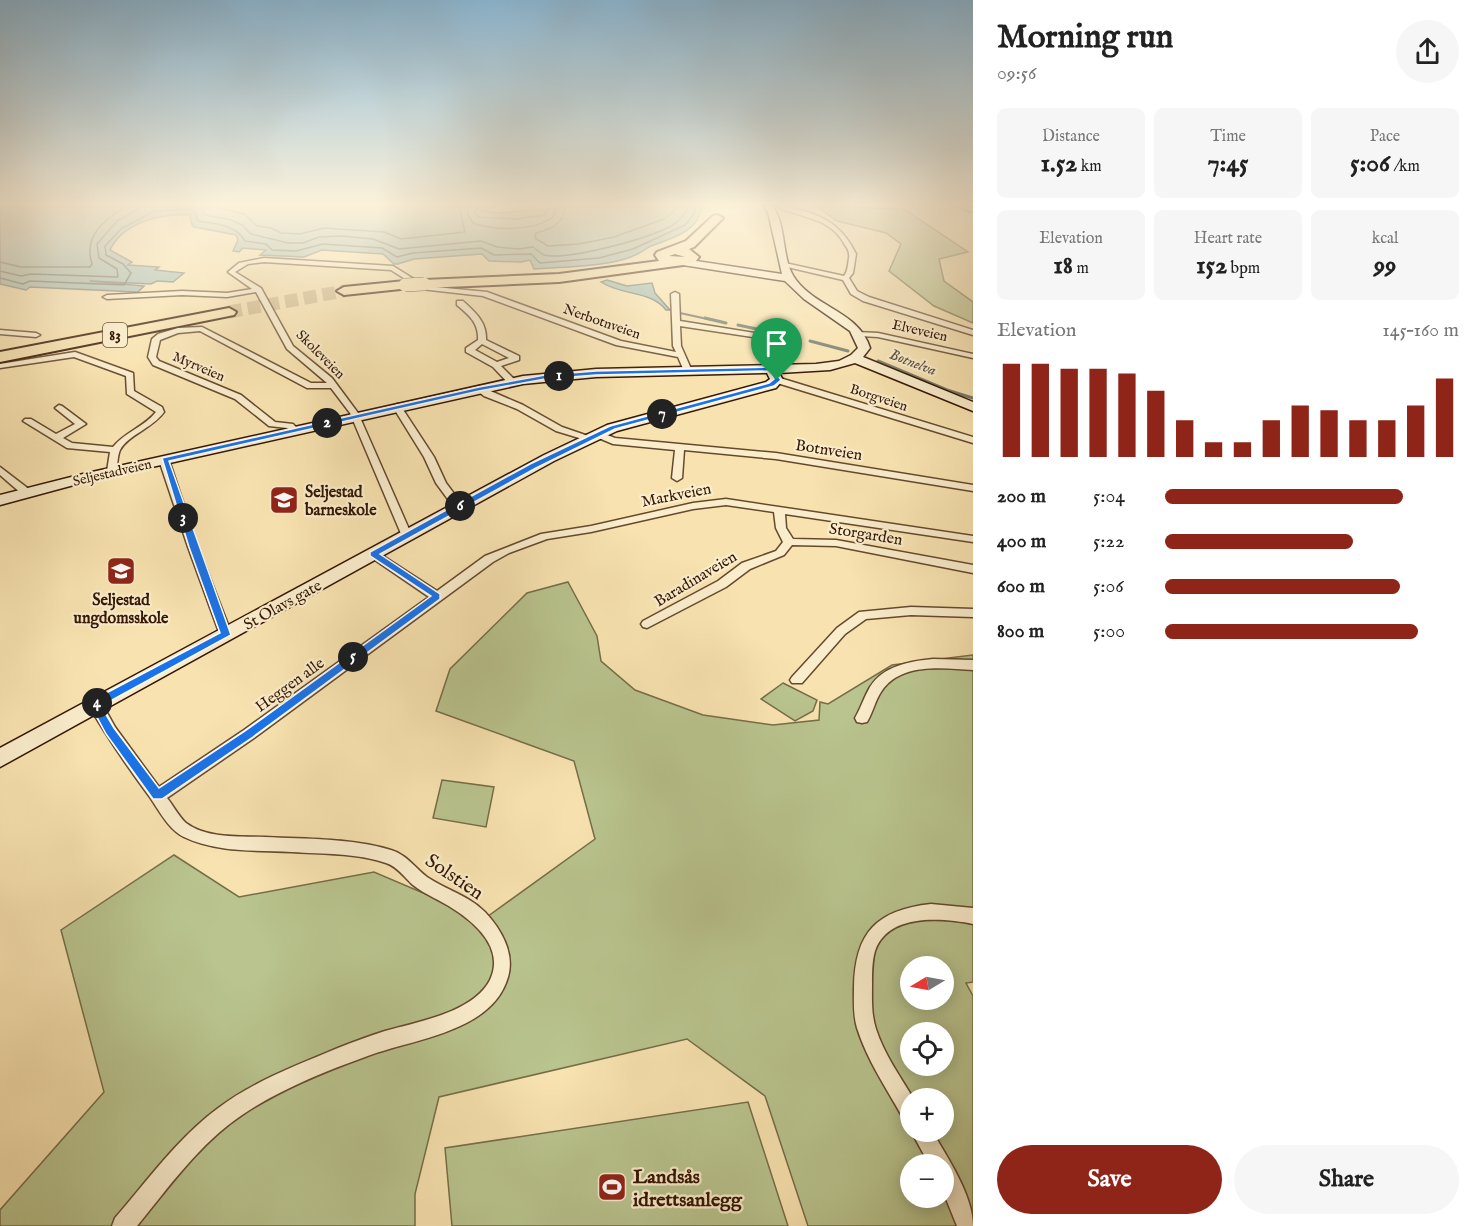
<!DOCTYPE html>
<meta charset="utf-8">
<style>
body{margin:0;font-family:"IM FELL English",serif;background:#f6f6f6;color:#222;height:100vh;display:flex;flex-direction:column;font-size:22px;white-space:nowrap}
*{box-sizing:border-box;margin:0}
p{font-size:20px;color:#767676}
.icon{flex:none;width:33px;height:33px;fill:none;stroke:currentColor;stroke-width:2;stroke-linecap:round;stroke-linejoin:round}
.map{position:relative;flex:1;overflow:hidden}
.sheet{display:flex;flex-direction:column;background:#fff;width:510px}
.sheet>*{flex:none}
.needle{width:39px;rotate:260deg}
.fabs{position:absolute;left:900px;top:956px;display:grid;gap:12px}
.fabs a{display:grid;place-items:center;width:54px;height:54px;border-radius:50%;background:#fff;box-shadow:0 3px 15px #0003;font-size:30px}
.pin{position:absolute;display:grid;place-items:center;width:51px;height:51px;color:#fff;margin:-62px -26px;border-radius:50% 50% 50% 0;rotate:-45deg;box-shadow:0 0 6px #0007}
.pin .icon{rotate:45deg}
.km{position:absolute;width:30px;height:30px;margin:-15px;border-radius:50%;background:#222;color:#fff;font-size:16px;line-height:30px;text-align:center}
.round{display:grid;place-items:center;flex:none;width:63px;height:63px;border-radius:32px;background:#f6f6f6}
.overview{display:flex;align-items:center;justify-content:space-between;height:102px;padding:0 24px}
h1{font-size:33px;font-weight:700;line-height:45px}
.stats{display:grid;grid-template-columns:repeat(3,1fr);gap:9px;height:102px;padding:6px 24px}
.stats div{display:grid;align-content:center;border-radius:9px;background:#f6f6f6;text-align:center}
.stats b{font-size:26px;font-weight:700}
.stats small{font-size:16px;font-weight:400}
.stats p{font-size:16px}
.chart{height:168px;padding:12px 24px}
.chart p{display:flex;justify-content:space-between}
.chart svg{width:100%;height:108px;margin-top:6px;stroke:#8f2418;stroke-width:6}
.action{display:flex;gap:12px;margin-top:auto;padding:12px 24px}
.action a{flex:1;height:69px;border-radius:36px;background:#8f2418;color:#fff;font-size:24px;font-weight:700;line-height:69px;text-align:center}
.action a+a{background:#f6f6f6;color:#222}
ul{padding:0 24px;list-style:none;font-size:20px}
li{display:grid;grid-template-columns:96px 72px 1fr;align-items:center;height:45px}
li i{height:15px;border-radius:8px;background:#8f2418}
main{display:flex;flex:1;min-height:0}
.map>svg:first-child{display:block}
.green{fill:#b9c48e;stroke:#766d48;stroke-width:1.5;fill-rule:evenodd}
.water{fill:#a0bcb4;stroke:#757a6d;stroke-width:1.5}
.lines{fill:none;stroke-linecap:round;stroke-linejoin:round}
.shore{stroke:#6a695c;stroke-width:1.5}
.stream-far1{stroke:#757a6d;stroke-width:2}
.stream{stroke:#757a6d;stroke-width:3}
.highway-tunnel{stroke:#d1ba8d;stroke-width:13;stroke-dasharray:13 6;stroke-linecap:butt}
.street-casing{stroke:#65492e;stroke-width:3}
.secondary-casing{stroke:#341603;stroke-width:3}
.highway-casing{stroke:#341603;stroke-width:4}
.street{fill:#faedcc;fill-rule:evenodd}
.secondary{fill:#faedcc;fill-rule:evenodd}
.highway{fill:#f8e3b0;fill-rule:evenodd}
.highway-bridge-casing{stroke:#341603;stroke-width:14;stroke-linecap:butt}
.highway-bridge{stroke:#f8e3b0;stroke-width:13}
.route{fill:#1a73e8;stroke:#fff;stroke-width:1.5;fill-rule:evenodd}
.labels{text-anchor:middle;stroke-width:4.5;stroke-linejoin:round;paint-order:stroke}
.far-street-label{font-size:14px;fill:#341603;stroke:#faedcc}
.shield{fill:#faedcc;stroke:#6f563f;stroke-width:1.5}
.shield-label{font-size:15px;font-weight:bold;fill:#341603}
.far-water-label{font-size:15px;font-style:italic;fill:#5a5041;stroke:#faedcc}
.street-label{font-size:16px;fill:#341603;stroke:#faedcc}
.poi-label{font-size:16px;font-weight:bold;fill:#341603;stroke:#faedcc;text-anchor:start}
.near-street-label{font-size:20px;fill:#341603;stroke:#faedcc}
.near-poi-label{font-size:20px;font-weight:bold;fill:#341603;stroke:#faedcc;text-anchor:start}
</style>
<main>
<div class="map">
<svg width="973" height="1226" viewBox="0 0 973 1226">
<rect width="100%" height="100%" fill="#f8e3b0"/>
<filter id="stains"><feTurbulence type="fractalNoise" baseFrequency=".00333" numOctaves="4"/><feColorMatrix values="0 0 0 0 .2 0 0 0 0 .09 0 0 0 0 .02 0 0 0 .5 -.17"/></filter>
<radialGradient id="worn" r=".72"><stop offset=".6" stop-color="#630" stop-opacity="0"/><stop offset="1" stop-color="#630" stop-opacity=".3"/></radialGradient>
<g class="green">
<polygon points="817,206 904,209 968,252 939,259 944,281 973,302 973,323 934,306 889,271 901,244 886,233 837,221"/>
<path d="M568,582L597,636L601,661L635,690L703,715L773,725L819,720L820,702L828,704L892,665L973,655V982L966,983L973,996V1226H808L765,1096L687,1039L439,1097L415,1194V1226H0V1210L104,1092L61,930L174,855L239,897L374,872L484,919L595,839L574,761L436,711L450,669L527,593ZM910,966H944V999H910ZM910,1032H944V1065H910ZM910,1098H944V1131H910ZM910,1164H944V1197H910Z"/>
<polygon points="783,683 817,700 813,711 795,721 761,699"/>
<polygon points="442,780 494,787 486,827 433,818"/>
<polygon points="748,1102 788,1226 452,1226 445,1148"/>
</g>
<g class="water">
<path d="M0,206H498L480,211L497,213L584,206H702C699,232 672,238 651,246C646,248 644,251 639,253C616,267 562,267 534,269L530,260L521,262L489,261L482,254L414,259L398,264H394L383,254L337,251L322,250L304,257L260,255L266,250L243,248L239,252L233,251L238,240L236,235L194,227L192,225L190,215C162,213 123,222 110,250L132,262L128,265L159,267L155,270L184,273L173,282L157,281L151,284L90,281L144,286L138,292L30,287L26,290L0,284Z"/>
<path d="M607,280L627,286L652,283L655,293L670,310H666C650,290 622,296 601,282Z"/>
</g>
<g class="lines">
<g class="shore">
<path d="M200,206L205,215L231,220L242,225L251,234L288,243H303L319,237L341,236L373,239L399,249L481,241L497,247L518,249L533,247C536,249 541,254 544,255C567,261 650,238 671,226C678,222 686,214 689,206"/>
<polyline points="211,206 244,214 257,226 271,228 281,233 300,234 324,228 384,232 401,239 465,232 459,206"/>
<path d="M468,206V215L473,223C494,231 535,231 553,217L557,206"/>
<polyline points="477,206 475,212 478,217 516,219 544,215 549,206"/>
<path d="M566,206C563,224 552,229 536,233L535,238L548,246L579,244L614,237L664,219L680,206"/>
<path d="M0,262L21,267H90L92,264C83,236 104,220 126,206"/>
<polyline points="0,271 21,276 31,274 118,277 117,269 99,258 97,244 117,221 144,206"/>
<path d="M0,278L23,284L30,281L124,285L131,273L123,264L106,255L105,246L122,228L155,211L191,209L195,212L198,221C216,224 235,224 245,241L266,244L272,250L296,251L323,244L382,248L397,257L413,253L481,248L494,255L531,254L540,263L599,258L633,249L685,225L694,214L696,206"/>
</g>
<polyline class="stream-far1" points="680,313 712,320"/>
<g class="stream">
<polyline points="705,318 726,323"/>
<polyline points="738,325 795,337"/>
<polyline points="810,341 848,351"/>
<polyline points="878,361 947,390 973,398"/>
</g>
<polyline class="highway-tunnel" points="229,312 344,291"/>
<g class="street-casing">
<g id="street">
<path d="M776,206C786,206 794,209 804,211C830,219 844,230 856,254L853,273L849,278L857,291L869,297L973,330V335L863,301L851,294L843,280L783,266L782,265L785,263L844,276C848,271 848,264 849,258C850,253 848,249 845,245C830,216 801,219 776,206Z"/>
<polygon points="957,206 973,208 973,212 958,207"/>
<polygon points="264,258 393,266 425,286 487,292 621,341 676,352 673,346 671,294 675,292 679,294 680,321 792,339 796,341 792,343 680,326 681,346 692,371 688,373 684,371 678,357 616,345 483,296 421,289 391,270 264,262 248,264 235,272 261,288 293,346 332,378 358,413 412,536 407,539 402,536 350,413 331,388 307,388 200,331 178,333 160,340 156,357 159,361 241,395 275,422 293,424 300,431 295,434 287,428 269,426 235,399 153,365 148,357 152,339 158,334 178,328 202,327 311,383 327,383 287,349 256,292 227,297 182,295 107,299 103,297 107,295 182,291 227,293 252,289 228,272 239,263"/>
<path d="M457,301H463C475,312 487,322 486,340L519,356V360L501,366L515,380V384H509L493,367L466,352V348L478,340C479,323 469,315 457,305ZM482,344L509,358L497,362L475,350Z"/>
<polygon points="0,330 36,333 40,335 36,337 0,334"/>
<polygon points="857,332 878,333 973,354 973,358 878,337 860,336 857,336"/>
<path d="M75,352L133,373L134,391L162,407L164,412C153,428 128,435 120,450C117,456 118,466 115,473L112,474L107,471L110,452L67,448L23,421L25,419H31L56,434L75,424L55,408L59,405L62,406L86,424L63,438L72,443L113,447C125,432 144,427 156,412L127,394L126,376L74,357L0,368V364Z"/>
<polygon points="774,378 780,378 973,437 973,443 774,382"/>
<polygon points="479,386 523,405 562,427 594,438 589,441 556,431 517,409 484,396 475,389"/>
<polygon points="397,404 400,405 434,457 446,483 464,507 463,509 455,509 436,483 424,457 393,407"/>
<polygon points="597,431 615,438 776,453 973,485 973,491 776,459 684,450 682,478 677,481 672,478 675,450 613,444 594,436 592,434"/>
<polygon points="164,457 169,460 198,547 232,635 230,638 222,638 220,635 188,547 159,460"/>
<polygon points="0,467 30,490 30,494 22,494 0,475"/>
<path d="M726,499L973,536V542L785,514L786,528L793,539L836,540L973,565V573L836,546L792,545L784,555L750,569L726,587L647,628L643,627L641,624L643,621L718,581L742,563L776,551L783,542L776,528L774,512L726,505L693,509L591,532L547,539L509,553L493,562L254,738L167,798C173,805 179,817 186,823C207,839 241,836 265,837C306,839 352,838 391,850C406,854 415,868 427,877C446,890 468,895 485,912C501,929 515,953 508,977C492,1033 411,1039 365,1057C323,1072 279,1090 242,1115C200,1143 169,1187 137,1226H112L115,1218C147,1181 178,1138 217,1109C252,1082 297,1065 338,1048C353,1042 369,1036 385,1031C416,1022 473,1013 490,980C508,942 462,912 434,898C427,894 419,890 413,885C405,878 397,866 386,863C357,853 322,854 292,852C256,850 217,853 184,837C168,829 159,810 149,796C127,766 106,736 88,704L90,700H100L115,727L159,787L244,730L429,597L369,556L367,554L369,552H377L437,591L485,556L541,534L591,526L693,503Z"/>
<polygon points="911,607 973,609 973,617 911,615 866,619 845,634 802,683 792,683 790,680 792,677 837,628 859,612"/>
<path d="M933,659L973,660V670C943,668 900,662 881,692C875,701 873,712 867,722L862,723L857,722L855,718C861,708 864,697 870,687C883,666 910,661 933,659Z"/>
<path d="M931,904L973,908V924C942,918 888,913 875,951C872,961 872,973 872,983C872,998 871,1014 876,1029C884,1054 900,1076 913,1098H910V1121L903,1118C887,1089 867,1060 857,1028C853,1015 854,1000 854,987C855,932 877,910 931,904Z"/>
<path d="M911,1131H932C947,1157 973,1195 973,1226H957L944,1194V1164H929Z"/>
</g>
</g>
<g class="secondary-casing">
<path id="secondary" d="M763,206H772C788,226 780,259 796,280C817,308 859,312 870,348L863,357L973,402V411L855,363L830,370L779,373L783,380L776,388L617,431L554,461L0,767V748L544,455L607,425L766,382L770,379L767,373L596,377L523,384L85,482L0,505V495L83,474L523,376L596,369L816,364L839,361L851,355L858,348L850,331L804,299L785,281L683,265L678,262L683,259L782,274L768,212Z"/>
</g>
<g class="highway-casing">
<g id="highway">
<path d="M717,215L723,218L694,247L689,249L699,257L695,262L683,265L559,282L424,288L417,284L424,280L559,274L659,261L655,255L657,252L686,241L713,216ZM675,254L685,257L669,256Z"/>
<polygon points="405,281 412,285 410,288 344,295 337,291 344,287"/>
<polygon points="229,308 236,312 234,315 0,362 0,352"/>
</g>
</g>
<use href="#street" class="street"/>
<use href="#secondary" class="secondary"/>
<use href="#highway" class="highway"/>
<g class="highway-bridge-casing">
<polyline id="highway-bridge" points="405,285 424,284"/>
</g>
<use href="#highway-bridge" class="highway-bridge"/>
</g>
<linearGradient id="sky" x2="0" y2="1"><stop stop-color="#8bb7d3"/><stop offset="0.54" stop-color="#fcf2db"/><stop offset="1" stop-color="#fcf2db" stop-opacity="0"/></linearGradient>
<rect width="973" height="378" fill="url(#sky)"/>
<path class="route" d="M771,367L781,380L774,386L615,429L536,468L380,554L440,594V599L253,737L162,799H153L106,734L90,704L91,701L220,633L189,547L162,458L479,387L545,375L596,371ZM769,371L774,379L769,383L610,426L530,464L370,552V556L431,596L245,731L159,788L114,728L101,706L231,635L169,461L479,391L545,379L596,375Z"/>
<defs>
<g id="school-square" transform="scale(1.5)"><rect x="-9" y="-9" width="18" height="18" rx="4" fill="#8f2418" stroke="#faedcc"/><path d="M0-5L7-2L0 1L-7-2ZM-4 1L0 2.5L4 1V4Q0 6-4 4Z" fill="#fff"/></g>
<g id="stadium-square" transform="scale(1.5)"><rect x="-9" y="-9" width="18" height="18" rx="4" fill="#8f2418" stroke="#faedcc"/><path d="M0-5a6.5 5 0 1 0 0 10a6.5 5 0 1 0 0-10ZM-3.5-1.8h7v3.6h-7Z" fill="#fff"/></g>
</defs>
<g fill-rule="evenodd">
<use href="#school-square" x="284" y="500"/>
<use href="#school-square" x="121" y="571"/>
<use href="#stadium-square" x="612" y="1187"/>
</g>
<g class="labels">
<g class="far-street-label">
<text transform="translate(602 321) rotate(19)" y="5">Nerbotnveien</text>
<text transform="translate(920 330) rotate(13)" y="5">Elveveien</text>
<text transform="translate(321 354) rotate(45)" y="5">Skoleveien</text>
<text transform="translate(199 366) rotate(23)" y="5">Myrveien</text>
<text transform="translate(879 397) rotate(18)" y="5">Borgveien</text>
<text transform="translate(112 472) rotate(-13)" y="5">Seljestadveien</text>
</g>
<rect class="shield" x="103" y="323" width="24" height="24" rx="4.5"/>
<g class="shield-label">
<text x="115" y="340">83</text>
</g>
<g class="far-water-label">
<text transform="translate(913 362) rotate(21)" y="5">Botnelva</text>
</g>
<g class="street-label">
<text transform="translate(829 449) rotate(9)" y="6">Botnveien</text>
<text transform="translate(676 494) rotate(-11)" y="6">Markveien</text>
<text transform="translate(866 533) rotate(9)" y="6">Storgarden</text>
<text transform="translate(695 578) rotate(-31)" y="6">Baradinaveien</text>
<text transform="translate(282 604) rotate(-29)" y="6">St Olavs gate</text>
<text transform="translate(289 684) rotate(-36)" y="6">Heggen alle</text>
</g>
<g class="poi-label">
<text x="305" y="497">Seljestad<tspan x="305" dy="18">barneskole</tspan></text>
<text x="121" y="605" text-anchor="middle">Seljestad<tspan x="121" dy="18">ungdomsskole</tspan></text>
</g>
<g class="near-street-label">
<text transform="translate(455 876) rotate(34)" y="7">Solstien</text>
</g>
<g class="near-poi-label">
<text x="633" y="1183">Landsås<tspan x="633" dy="23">idrettsanlegg</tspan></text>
</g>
</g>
<rect width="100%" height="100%" filter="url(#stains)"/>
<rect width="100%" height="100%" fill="url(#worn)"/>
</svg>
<div class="fabs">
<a><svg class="needle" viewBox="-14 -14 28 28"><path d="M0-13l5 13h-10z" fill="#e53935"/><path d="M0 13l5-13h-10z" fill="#767676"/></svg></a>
<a><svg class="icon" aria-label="locate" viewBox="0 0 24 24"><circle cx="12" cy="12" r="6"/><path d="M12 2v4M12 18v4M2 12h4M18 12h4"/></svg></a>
<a>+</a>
<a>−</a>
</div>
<div class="pin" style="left:777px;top:380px;background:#1e9e55"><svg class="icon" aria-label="arrive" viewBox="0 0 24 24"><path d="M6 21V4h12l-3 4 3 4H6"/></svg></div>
<b class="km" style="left:559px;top:376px">1</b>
<b class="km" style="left:327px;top:423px">2</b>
<b class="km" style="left:183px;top:518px">3</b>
<b class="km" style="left:97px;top:703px">4</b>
<b class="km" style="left:353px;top:657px">5</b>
<b class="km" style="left:460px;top:506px">6</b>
<b class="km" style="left:662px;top:414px">7</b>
</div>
<section class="sheet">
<div class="overview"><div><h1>Morning run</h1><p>09:56</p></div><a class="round"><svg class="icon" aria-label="share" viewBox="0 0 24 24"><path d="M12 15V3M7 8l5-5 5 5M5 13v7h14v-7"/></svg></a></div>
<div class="stats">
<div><p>Distance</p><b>1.52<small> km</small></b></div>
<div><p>Time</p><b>7:45</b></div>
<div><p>Pace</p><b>5:06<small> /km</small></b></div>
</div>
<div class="stats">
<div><p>Elevation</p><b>18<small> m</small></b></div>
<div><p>Heart rate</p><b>152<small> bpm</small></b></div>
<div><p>kcal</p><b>99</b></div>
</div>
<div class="chart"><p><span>Elevation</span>145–160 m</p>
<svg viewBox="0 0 160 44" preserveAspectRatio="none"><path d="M5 44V6M15 44V6M25 44V8M35 44V8M45 44V10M55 44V17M65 44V29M75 44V38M85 44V38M95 44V29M105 44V23M115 44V25M125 44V29M135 44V29M145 44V23M155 44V12"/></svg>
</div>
<ul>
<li><b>200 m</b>5:04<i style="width:81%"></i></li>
<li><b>400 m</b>5:22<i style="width:64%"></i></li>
<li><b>600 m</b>5:06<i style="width:80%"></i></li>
<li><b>800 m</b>5:00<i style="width:86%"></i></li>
</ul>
<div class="action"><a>Save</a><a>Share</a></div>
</section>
</main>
